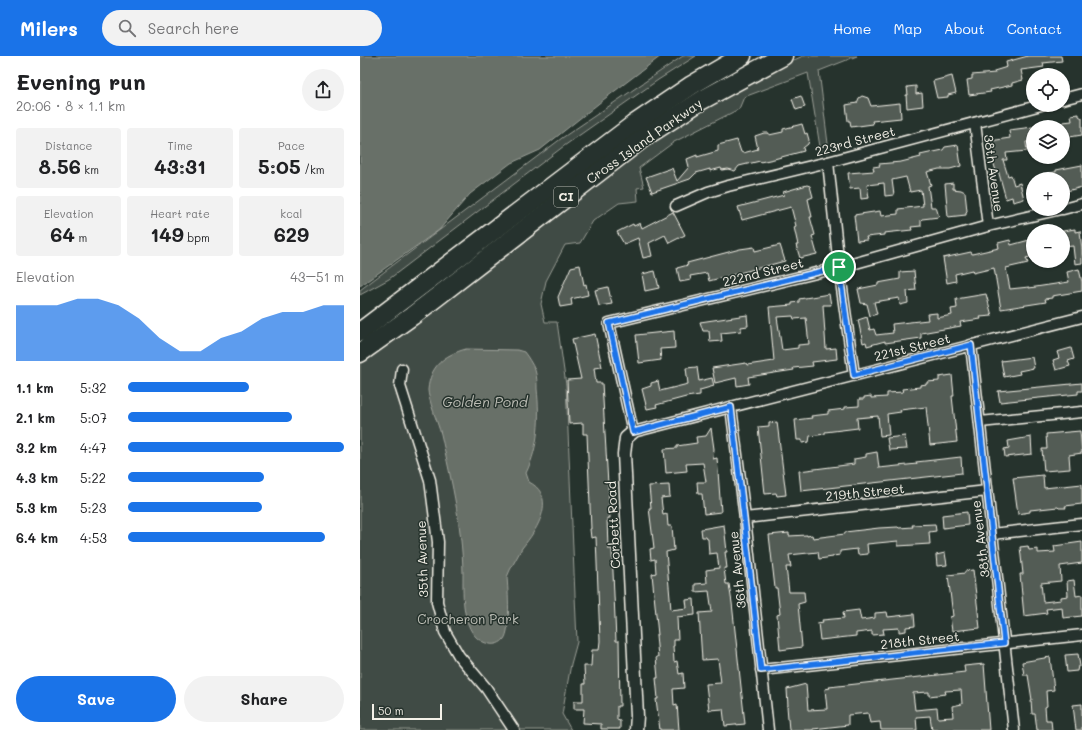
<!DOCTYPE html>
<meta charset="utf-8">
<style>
body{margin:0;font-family:Mali,sans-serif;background:#f2f2f2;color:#202124;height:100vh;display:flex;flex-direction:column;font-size:15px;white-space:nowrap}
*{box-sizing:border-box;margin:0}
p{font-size:13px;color:#757577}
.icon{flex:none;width:22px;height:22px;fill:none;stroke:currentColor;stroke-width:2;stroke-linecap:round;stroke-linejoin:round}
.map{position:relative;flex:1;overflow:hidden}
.panel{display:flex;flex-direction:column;background:#fff;width:360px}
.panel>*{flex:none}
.buttons{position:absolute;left:666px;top:12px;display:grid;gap:8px}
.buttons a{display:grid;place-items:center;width:44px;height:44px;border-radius:50%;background:#fff;box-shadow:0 1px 3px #0004;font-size:20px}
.scale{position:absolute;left:12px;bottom:10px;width:70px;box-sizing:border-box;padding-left:4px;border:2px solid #f4f1e8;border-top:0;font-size:11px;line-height:14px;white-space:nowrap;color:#f4f1e8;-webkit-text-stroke:3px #26332d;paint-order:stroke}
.pin{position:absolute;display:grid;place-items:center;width:34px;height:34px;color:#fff;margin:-17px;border:2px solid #fff;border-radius:50%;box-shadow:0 1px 4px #0007}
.round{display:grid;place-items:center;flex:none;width:42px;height:42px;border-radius:21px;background:#f2f2f2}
.summary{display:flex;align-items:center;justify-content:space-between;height:68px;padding:0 16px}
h1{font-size:22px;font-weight:700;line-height:30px}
.stats{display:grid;grid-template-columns:repeat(3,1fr);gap:6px;height:68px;padding:4px 16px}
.stats div{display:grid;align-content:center;border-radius:4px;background:#f2f2f2;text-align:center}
.stats b{font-size:20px;font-weight:700}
.stats small{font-size:11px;font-weight:400}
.stats p{font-size:11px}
.chart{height:112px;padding:8px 16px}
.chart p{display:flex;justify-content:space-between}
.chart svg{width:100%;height:72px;margin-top:4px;fill:#1a73e8;opacity:.7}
.cta{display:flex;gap:8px;margin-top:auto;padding:8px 16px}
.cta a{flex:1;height:46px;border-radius:24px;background:#1a73e8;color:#fff;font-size:16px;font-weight:700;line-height:46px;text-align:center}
.cta a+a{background:#f2f2f2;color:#202124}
ul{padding:0 16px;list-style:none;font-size:13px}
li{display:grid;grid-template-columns:64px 48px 1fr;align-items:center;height:30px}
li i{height:10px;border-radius:5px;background:#1a73e8}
header{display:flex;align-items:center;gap:24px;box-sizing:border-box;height:56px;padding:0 20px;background:#1a73e8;color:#fff}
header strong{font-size:19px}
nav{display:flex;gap:22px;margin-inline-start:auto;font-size:14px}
.search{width:280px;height:36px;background:#f2f2f2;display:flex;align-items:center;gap:10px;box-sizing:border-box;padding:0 14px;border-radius:22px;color:#757577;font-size:15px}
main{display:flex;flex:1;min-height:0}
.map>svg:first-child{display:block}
.green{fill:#414b45;stroke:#9a9e96}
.water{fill:#676f68;stroke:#9fa39b}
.building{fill:#525c55;stroke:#f4f1e8;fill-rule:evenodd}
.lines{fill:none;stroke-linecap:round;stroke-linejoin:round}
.minor-casing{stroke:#f4f1e8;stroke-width:13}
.tertiary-casing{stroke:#f4f1e8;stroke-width:15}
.motorway-casing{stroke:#f4f1e8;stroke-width:21}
.minor{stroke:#26332d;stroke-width:10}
.tertiary{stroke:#26332d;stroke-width:12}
.motorway{stroke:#26332d;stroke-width:18}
.route-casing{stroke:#fff;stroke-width:8}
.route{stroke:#1a73e8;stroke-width:5}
.labels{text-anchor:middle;stroke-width:3;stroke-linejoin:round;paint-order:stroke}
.shield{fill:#26332d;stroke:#b6b8b0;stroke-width:1}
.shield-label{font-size:12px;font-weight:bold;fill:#f4f1e8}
.street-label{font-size:13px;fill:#f4f1e8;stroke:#26332d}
.park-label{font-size:13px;fill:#bebfb7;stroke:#26332d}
.water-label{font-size:14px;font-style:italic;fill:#bcbdb5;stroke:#26332d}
</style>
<header>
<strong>Milers</strong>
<div class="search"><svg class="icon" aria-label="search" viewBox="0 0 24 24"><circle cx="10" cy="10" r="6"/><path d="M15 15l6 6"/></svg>Search here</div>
<nav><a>Home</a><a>Map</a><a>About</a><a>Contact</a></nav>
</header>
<main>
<section class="panel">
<div class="summary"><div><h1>Evening run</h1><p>20:06 · 8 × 1.1 km</p></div><a class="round"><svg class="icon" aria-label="share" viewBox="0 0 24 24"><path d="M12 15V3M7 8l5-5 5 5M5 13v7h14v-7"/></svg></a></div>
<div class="stats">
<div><p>Distance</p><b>8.56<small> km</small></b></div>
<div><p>Time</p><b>43:31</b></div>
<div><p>Pace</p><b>5:05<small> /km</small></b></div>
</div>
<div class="stats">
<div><p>Elevation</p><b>64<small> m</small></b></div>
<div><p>Heart rate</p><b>149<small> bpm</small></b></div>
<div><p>kcal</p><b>629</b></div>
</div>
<div class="chart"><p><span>Elevation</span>43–51 m</p>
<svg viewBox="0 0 160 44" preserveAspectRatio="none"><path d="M0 44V10L10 10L20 10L30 6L40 6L50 10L60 18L70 30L80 38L90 38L100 30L110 26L120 18L130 14L140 14L150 10L160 10V44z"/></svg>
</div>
<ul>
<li><b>1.1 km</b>5:32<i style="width:56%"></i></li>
<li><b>2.1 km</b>5:07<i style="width:76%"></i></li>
<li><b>3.2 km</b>4:47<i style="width:100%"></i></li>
<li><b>4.3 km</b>5:22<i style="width:63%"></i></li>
<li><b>5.3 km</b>5:23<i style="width:62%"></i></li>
<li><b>6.4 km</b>4:53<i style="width:91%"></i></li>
</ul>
<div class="cta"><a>Save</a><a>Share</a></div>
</section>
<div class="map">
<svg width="722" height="674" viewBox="0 0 722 674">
<rect width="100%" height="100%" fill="#26332d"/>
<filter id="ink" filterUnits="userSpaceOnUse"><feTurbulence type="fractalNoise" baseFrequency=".025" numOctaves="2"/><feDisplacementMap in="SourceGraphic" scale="8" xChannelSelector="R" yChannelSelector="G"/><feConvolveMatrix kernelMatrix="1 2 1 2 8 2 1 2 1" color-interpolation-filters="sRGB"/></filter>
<g filter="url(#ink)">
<g class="green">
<polygon points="323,0 336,0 298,24 204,90 29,223 0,239 0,234 202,82"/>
<polygon points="443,0 497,0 459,15 469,96 461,97 448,17 384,41 379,53 314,86 279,112 284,131 277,132 278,145 259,147 233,165 220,187 205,189 186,225 181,248 185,266 197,266 206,329 217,586 211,608 202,658 211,674 0,674 0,302 284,89 385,26"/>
</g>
<g class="water">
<polygon points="0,0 301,0 243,44 180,94 151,107 110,138 79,174 0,230"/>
<path d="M106,293L157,294L164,296C168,301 172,308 175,314C177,320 177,327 177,333C180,362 179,390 166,417L169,426C191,437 184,460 173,477C170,482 166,487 162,492C158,499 154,507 150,514L147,521C148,534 151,574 144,583C141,587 135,589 130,588C104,584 103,548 103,528C104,477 92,427 81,378C78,368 68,342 68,334C70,310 84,299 106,293Z"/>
</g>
<g class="building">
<polygon points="668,0 701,0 702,5 683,7 684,11 661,14 663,24 652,27 652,29 630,34 631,36 609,39 607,24 612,23 612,19 635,17 634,15 647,11 646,6"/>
<polygon points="592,20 596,37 588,39 588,41 577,42 573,25"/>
<polygon points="556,30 556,38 562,37 563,50 547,52 546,39 548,39 547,31"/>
<polygon points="441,40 445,51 436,54 432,43"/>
<polygon points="502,40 508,42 511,50 540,47 541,62 512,65 513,68 491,71 490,65 488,65 486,49 497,47 499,42"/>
<polygon points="719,58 719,60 722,62 722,79 703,82 703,66 712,65 711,59"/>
<polygon points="442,68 445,78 447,77 449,84 448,88 443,92 444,95 414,103 400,106 400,105 379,110 375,115 368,113 362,114 361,112 350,115 350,113 336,117 330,123 292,136 286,121 312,112 317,125 329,111 327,103 337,99 337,101 358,95 358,89 377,84 381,96 383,97 398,93 395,80 404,77 409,77 409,79 423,76 423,73"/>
<polygon points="673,71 673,85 666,86 667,95 646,97 647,104 643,104 648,120 651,119 654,129 660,127 664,143 653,146 652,141 646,143 638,114 636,115 633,105 630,85 650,82 649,74"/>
<polygon points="598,89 601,110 590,113 579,113 567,116 571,129 568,130 571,151 576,151 579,161 562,163 561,164 561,170 551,171 552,174 524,177 524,179 506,181 507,184 497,185 494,159 520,155 521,160 538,158 538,153 563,150 561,134 550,136 546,121 532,124 534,139 525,140 524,127 507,129 509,142 501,143 500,132 490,133 488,117 514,115 513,111 520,110 519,108 541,106 561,101 560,99 583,94 585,91"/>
<polygon points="722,109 722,131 703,136 703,123 682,123 682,118 696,116 696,114"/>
<polygon points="593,127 593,133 601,134 605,136 607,155 606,156 606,159 588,161 585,128"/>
<polygon points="447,129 450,130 453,141 448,143 452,161 450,161 455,179 452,180 457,198 440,202 436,189 438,189 434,171 436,170 431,151 382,164 378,151 424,139 423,136"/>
<polygon points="313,156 325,179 309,187 305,179 289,187 292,200 283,202 278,182 264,188 257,176 273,168 274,170 280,167 282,172"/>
<polygon points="715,173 715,176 720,175 722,194 722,207 715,208 713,190 704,191 703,185 703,175"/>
<polygon points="673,183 673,200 666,202 668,207 646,212 650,233 669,231 669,232 709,226 707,216 719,213 722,226 722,235 692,240 692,242 685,243 686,246 641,253 634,212 613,217 612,214 595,218 596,225 587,227 583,202 611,196 612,198 639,192 638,187 650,184 651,189"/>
<polygon points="420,189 425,205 349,225 347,217 330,220 331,224 320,226 317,212 328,209 327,207 380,193 394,191 395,195"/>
<polygon points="220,209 224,229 226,228 228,239 211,243 212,249 200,251 198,241 211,211"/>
<polygon points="295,215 299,232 285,235 282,218"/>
<polygon points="554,215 556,234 547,235 548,247 540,249 539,242 514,246 517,258 510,260 507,248 501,247 498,233 518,229 518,227 540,223 540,216"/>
<polygon points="248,231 252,248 239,250 235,234"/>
<path d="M469,238L471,249H463L466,293L476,292L477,303L452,306L453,310L433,312L434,314L388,321L389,328L377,330L376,322L355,327L352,312L386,307L387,309L414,305L409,251L432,249V247L439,246V243ZM433,260L434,263L446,262L449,288L438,289V292L422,294L417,261Z"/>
<polygon points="626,238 632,260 620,261 621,263 600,266 601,270 561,277 561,282 525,287 525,285 507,290 506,286 503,287 498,264 507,261 510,274 514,273 516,279 533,277 532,268 568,264 567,258 577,257 577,262 592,259 591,253 597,252 596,243"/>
<polygon points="387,259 388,270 381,271 381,275 361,277 362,285 350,286 349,275 343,275 340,266"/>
<polygon points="314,275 315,292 300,293 301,304 279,307 276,279"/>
<polygon points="235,278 242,311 234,312 236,327 242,327 250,462 247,462 248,493 252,493 256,585 259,585 260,650 257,650 257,664 260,665 260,673 241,673 241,668 223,667 224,653 214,653 214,645 223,645 223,628 225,628 224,610 231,610 232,594 239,594 240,585 236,481 231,482 230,473 231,473 227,378 223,378 223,367 209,368 207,324 221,323 212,283"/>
<polygon points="711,292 714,303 708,305 710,310 696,314 693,304 699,302 697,296"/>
<polygon points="672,301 674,312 659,315 660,318 644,321 641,305"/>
<polygon points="337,311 339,325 352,322 354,330 340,334 340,339 326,341 296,349 297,351 287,353 282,333 291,330 291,327 298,325 300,335 328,328 326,312"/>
<polygon points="592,319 594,340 592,340 597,386 570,389 566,351 540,354 541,356 527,358 529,379 520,380 518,360 497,362 498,372 465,376 465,378 450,380 449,386 442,387 442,384 437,384 435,364 452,362 451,360 468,358 468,355 485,353 485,351 499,350 499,343 504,343 504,341 511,340 511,342 527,341 527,337 543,336 542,333 560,331 560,329 567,328 567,326 579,325 579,321"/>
<polygon points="722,327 722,335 718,335 718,338 640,346 638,335"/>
<polygon points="417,366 426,439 417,440 416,437 405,438 398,371 409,370 409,367"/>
<polygon points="351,372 354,393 353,403 357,402 361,456 344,458 342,438 338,438 337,426 346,426 343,407 326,408 327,415 306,417 304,393 317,392 317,390 337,387 336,381 346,380"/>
<polygon points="720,375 722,397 709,399 710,413 684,415 682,393 687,393 686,378"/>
<polygon points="545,380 547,393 529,394 527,382"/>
<polygon points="671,381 672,398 645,401 644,393 649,392 648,385"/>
<polygon points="517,396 519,412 557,408 556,406 601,401 602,417 441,435 439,415 494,408 494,403 506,401 506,398"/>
<polygon points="683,419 684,432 722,428 722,448 705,450 706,452 699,452 698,451 670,454 670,456 658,458 653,422"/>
<polygon points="309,429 310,441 301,442 303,459 307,458 308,470 312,470 314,494 306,496 311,554 327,552 326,544 334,543 335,559 317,561 318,584 314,584 314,590 313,590 314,606 317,605 319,618 323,617 324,632 313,633 314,649 317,648 319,674 300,674 296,643 298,643 296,622 298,622 296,601 298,601 296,579 298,579 292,518 296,517 295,503 291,504 290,493 294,492 289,452 291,452 289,430"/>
<polygon points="607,456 608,469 583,472 582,459"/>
<polygon points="575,468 576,475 569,476 570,488 538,490 538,485 507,488 508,498 498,499 497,493 480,495 480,499 473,500 473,501 459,503 458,496 429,499 431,511 426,511 429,536 444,536 445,546 438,548 442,591 420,594 417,559 420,558 417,532 415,532 409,479 429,477 429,480 447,479 447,480 452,479 453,482 485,478 485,476 519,472 538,471 539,472 553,471 552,469"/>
<polygon points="364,469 367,496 365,496 367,512 364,512 366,528 369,528 372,547 385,668 365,670 363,653 349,654 346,628 361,627 358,603 342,604 339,557 352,556 349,535 335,536 335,528 347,527 346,514 359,512 357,497 349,498 348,483 347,483 346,481 342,481 341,473"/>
<polygon points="722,486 722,507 700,510 701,525 681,527 683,546 701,544 701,541 708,540 707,525 714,524 716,540 722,539 722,560 703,562 702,551 686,553 687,557 664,560 660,518 663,518 660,491 668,490 669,494 678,493 678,497 695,496 694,490"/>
<polygon points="585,497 587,509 577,510 576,499"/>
<polygon points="613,514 620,572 592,575 590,561 593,560 588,519 605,517 605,515"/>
<polygon points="499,554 501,564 515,562 515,557 527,556 528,561 554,558 555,570 546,571 546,575 539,576 539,572 523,573 524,578 512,579 512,575 496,577 496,580 460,584 458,567 463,566 462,564 484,562 483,556"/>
<polygon points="718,598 720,610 718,610 717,615 707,616 705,599"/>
<polygon points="690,601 694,634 686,635 687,650 685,651 686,664 691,664 692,674 677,674 675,658 672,658 671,644 672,644 668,619 664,619 662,606"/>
<path d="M624,608L629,674H572L570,660L556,661L557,674H521L520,666L510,667L508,657L488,659V669L453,673V674H429L427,650H428L427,633L446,628L448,654L467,653L465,633L470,632L469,631L605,616L604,610ZM601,634L602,648L592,650L593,661L578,662L577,652L555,654L553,637L569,636V640L586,638L585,635Z"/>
<polygon points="722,648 722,674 716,674 713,649"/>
</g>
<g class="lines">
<g class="minor-casing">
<g id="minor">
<polyline points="703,43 722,38"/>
<polyline points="615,67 628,170"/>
<polyline points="468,106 479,211 494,319"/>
<polyline points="316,150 348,136 368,130 468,106 681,49"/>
<polyline points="701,153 628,170 485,210 249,267 273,376 722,261"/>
<polyline points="703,153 722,148"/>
<polyline points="611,289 654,674"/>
<polyline points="42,313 40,330 70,424 78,486 77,546 85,576 99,600 126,632 154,674"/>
<polyline points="371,351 385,462 408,674"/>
<polyline points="620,366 722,356"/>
<polyline points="385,462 627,435"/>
<polyline points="632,478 722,468"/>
<polyline points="401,614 722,579"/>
</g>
</g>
<g class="tertiary-casing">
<polyline id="tertiary" points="273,376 266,382 264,398 277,660 276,674"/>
</g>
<g class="motorway-casing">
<g id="motorway">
<polyline points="0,276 273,69 332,29 382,0"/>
<polyline points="0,297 52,260 283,82 342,44 423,0"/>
</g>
</g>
<use href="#minor" class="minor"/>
<use href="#tertiary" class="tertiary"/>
<use href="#motorway" class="motorway"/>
</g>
</g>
<g class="lines" filter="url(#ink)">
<g class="route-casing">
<polygon id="route" points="479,211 494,319 611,289 644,587 401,614 384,462 371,351 273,376 249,267"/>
</g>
<use href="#route" class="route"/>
</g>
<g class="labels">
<rect class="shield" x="194" y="131" width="24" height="20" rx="3"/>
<g class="shield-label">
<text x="206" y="145">CI</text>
</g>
<g class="street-label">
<text transform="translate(284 85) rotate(-35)" y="5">Cross Island Parkway</text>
<text transform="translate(495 85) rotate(-15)" y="5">223rd Street</text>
<text transform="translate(634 117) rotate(82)" y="5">38th Avenue</text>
<text transform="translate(403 216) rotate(-14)" y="5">222nd Street</text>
<text transform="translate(552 291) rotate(-14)" y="5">221st Street</text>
<text transform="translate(505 436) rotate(-6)" y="5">219th Street</text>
<text transform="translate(253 469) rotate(-93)" y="5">Corbett Road</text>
<text transform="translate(620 483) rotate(-97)" y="5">38th Avenue</text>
<text transform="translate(62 503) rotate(-92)" y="5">35th Avenue</text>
<text transform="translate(377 514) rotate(-96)" y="5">36th Avenue</text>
<text transform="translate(560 584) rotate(-6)" y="5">218th Street</text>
</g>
<g class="park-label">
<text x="108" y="568">Crocheron Park</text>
</g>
<g class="water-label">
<text x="125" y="351">Golden Pond</text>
</g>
</g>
</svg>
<div class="buttons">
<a><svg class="icon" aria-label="locate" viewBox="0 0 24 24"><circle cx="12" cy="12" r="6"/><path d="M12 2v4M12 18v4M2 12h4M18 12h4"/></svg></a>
<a><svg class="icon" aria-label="layers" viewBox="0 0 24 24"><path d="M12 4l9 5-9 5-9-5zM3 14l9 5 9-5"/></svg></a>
<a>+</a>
<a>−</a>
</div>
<div class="scale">50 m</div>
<div class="pin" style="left:479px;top:211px;background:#1e9e55"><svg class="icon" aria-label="arrive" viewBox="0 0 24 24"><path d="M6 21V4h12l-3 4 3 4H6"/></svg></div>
</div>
</main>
